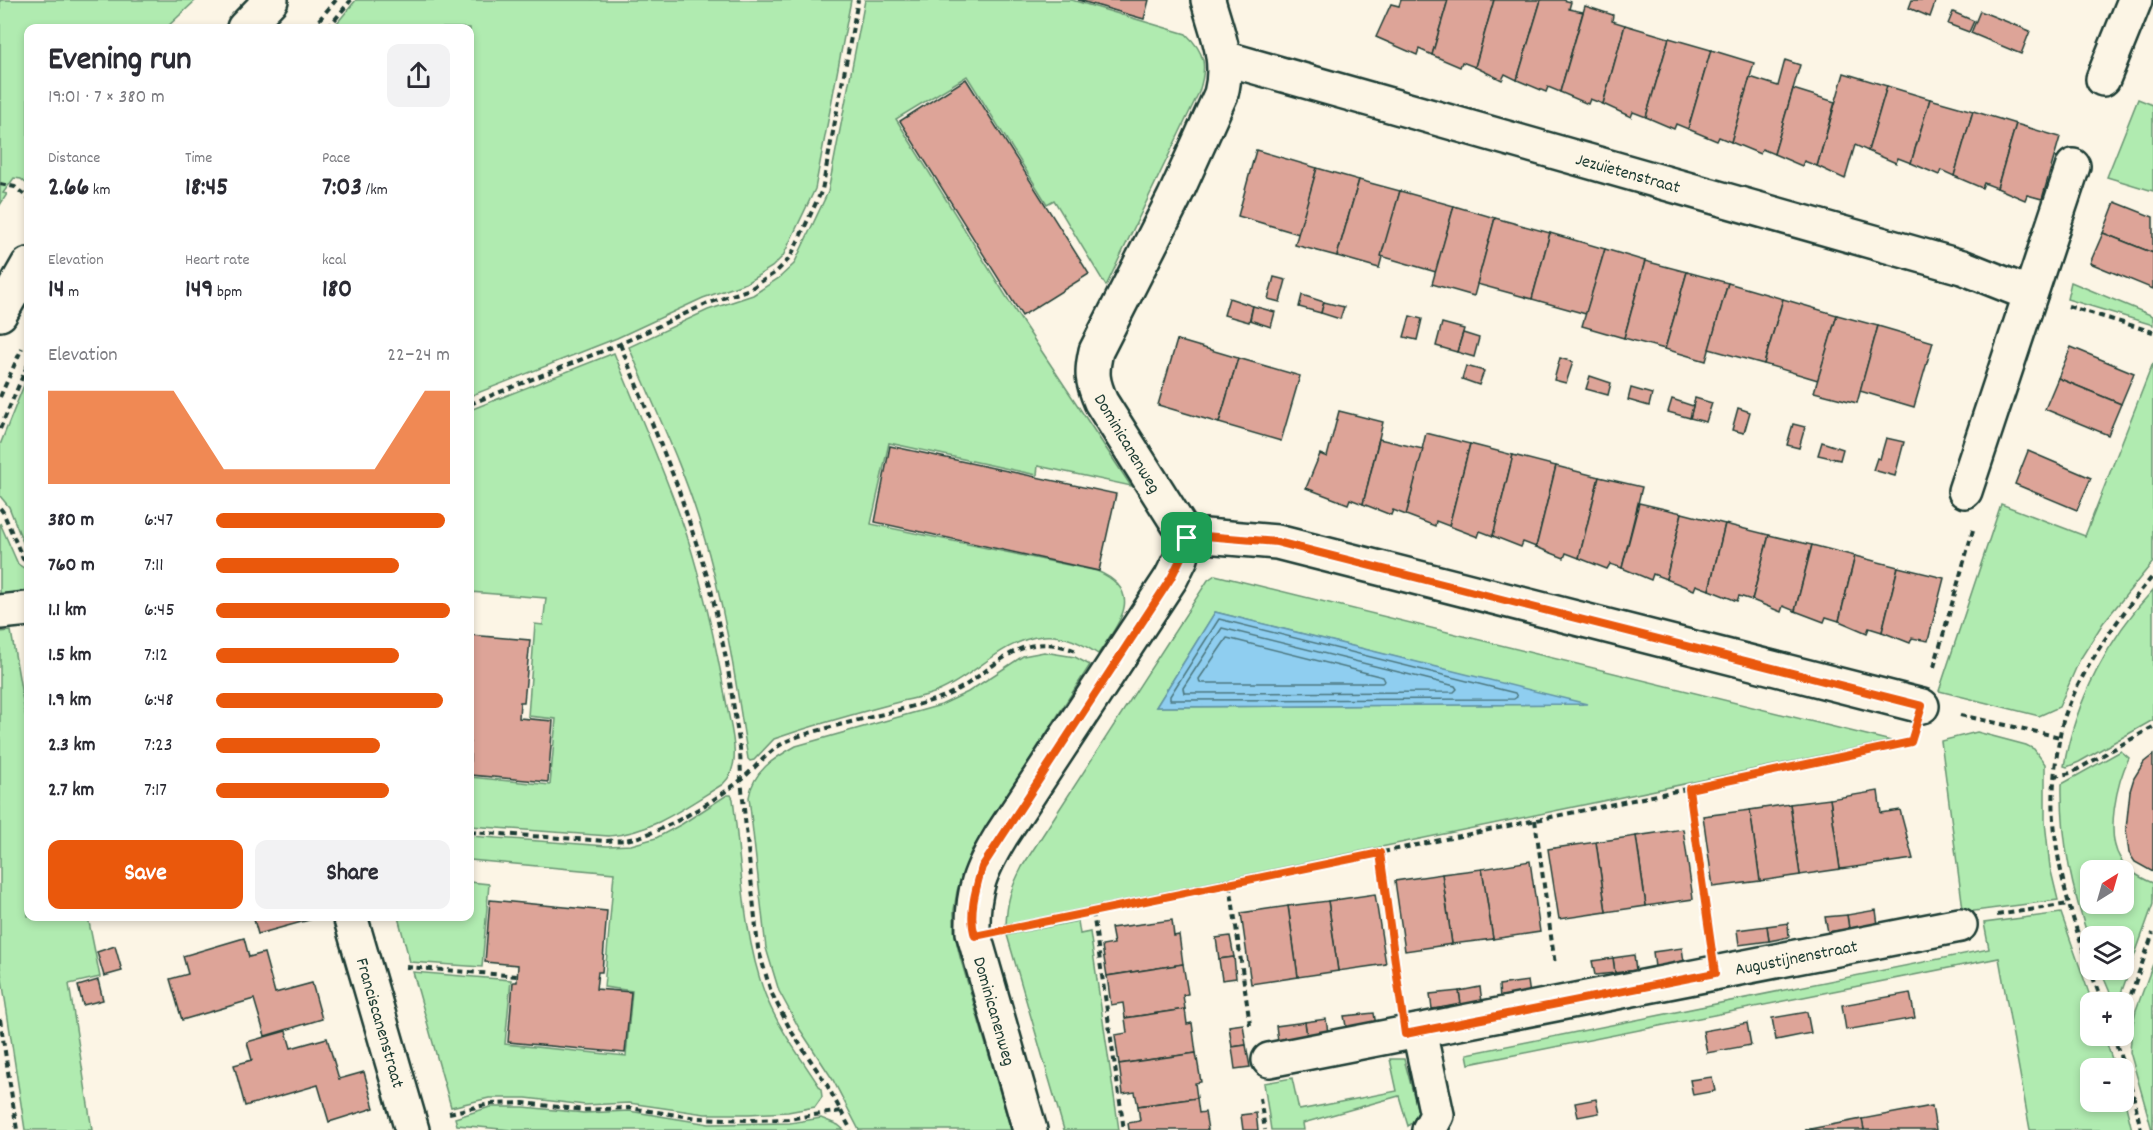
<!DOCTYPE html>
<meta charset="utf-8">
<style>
body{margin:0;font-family:Dekko,sans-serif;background:#f2f2f3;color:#2b2b33;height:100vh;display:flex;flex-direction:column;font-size:22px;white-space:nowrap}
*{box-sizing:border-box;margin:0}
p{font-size:20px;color:#7c7c81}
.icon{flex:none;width:33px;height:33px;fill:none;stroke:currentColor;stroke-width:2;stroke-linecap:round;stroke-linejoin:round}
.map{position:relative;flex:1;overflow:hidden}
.details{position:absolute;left:24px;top:24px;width:450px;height:897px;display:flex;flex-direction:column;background:#fff;border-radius:12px;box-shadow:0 3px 9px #0003}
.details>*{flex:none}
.needle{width:39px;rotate:37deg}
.controls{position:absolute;left:2080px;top:860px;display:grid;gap:12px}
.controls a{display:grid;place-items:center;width:54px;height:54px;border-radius:12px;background:#fff;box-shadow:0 3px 9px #0003;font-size:30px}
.pin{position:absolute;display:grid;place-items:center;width:51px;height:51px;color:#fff;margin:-26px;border-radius:12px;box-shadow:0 3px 9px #0006}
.round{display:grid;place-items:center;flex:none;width:63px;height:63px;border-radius:12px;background:#f2f2f3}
.summary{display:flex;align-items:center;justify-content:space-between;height:102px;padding:0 24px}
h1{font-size:33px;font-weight:700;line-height:45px}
.figures{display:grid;grid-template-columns:repeat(3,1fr);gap:9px;height:102px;padding:6px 24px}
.figures div{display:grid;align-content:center}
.figures b{font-size:26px;font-weight:700}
.figures small{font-size:16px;font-weight:400}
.figures p{font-size:16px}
.chart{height:168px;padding:12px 24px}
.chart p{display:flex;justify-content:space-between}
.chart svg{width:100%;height:108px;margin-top:6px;fill:#ea580c;opacity:.7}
.button{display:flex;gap:12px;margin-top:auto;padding:12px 24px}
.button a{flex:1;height:69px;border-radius:12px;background:#ea580c;color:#fff;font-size:24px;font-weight:700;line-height:69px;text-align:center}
.button a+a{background:#f2f2f3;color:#2b2b33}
ul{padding:0 24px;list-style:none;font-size:20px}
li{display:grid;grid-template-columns:96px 72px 1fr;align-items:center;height:45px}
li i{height:15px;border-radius:8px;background:#ea580c}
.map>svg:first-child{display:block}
.green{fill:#b0ebb0;stroke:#689472;stroke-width:1.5;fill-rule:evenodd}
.water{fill:#8fcef0;stroke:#6294a5;stroke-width:1.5}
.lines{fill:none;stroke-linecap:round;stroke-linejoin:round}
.shore{stroke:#4c777f;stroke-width:1.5}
.building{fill:#dda498;stroke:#1f3d34;stroke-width:1.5}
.minor-casing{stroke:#1f3d34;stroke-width:38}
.path{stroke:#1f3d34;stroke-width:4;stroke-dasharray:6 4.5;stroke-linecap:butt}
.minor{stroke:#fcf5e5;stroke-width:33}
.route-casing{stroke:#fff;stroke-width:12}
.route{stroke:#ea580c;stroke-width:8}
.labels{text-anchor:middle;stroke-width:4.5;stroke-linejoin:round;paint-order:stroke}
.street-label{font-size:18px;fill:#1f3d34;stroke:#fcf5e5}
</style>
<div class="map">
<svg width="2153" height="1130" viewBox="0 0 2153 1130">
<rect width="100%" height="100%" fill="#fcf5e5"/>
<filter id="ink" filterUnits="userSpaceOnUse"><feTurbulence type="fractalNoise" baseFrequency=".0167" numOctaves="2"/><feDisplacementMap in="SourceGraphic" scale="12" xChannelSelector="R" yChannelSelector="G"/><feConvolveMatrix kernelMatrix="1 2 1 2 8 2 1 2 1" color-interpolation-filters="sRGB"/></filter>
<g filter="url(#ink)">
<g class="green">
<polygon points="0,0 196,0 166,28 28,28 28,185 21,179 14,178 3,193 7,194 0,205"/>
<polygon points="356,0 851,0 815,189 783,256 772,267 746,283 703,298 617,338 470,396 470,28 333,28"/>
<path d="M865,0H1072L1186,34C1206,53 1207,67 1199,92L1106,286L1054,200L1047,204L967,76L896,119L1019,317L1131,486L1038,466L1037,475L889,443L871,524L1097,571C1146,592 1119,623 1098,654C1082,643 1063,634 1043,636C1002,640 975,676 939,691C925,697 909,699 895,703C859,713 824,722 789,734L774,739L754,760L750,761L748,759C736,682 725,605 702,530C684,468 654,407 629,347L708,310L753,295L779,278L794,264L828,192Z"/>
<polygon points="2138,99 2153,105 2153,191 2107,177"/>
<polygon points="2071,282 2153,316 2153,325 2067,299"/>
<path d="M614,353C639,414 666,474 687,536C704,590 716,645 726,701C730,726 744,765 723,784C687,806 652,833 609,836L470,826V777L550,785L556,719L528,716L535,624L543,625L546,598L470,592V410Z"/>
<polygon points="2153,363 2153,562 2103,623 2079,661 2059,707 2039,716 1939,691 2001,504 2085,536"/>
<polygon points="28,375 28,555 9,507 0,496 0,445"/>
<polygon points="0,523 18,564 28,571 28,595 0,597"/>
<path d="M1215,575L1891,741L1006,925C1007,901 1011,888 1022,867L1208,580ZM1215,612L1583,704L1156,707Z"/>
<path d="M2153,590V720L2079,762L2067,767L2064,766C2075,702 2109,637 2153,590Z"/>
<polygon points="11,631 28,730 28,916 88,917 100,977 69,984 92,1130 25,1130 0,966 0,632"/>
<path d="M1044,652L1075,657L1090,665L971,851L957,891L954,910V931L960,957L1011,1130H859L833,1080L799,1028L779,991L766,948L749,797C753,771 774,758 796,746L941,705L968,692L1023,656Z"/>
<polygon points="1977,732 2026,745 2034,749 2045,764 2045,822 2050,867 2058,900 1967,912 1963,909 1941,741"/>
<path d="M2121,751L2129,758C2117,782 2105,834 2120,858C2127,870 2140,878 2153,883V904L2119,999L2114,1002L2100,969H2124V936H2091V945C2072,890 2061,843 2062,784ZM2091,870H2124V903H2091Z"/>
<path d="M727,795H731L733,799C741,861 743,936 765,994C778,1028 802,1059 821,1089L822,1097L815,1107L788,1112L749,1114H705L629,1103L585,1105L526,1098H489L451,1107L413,972L511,980L505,1044L626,1056L632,991L604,987L614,873L470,860V836L607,846L631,845L656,838L682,824Z"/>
<polygon points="470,882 489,884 482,967 410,962 398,917 470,916"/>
<polygon points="2061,913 2092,1002 2091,1035 2104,1035 2115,1068 2091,1068 2091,1101 2124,1101 2124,1098 2132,1130 2030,1130 1999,958 1469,1064 1467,1054 1989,949 1984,923"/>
<polygon points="1078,921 1080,934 1090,932 1119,1130 1064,1130 1007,935"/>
<polygon points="2153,964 2153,1130 2152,1130 2130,1052 2132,1027 2136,1010"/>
<polygon points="1390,1059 1404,1059 1419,1115 1408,1126 1399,1096 1303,1123 1304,1130 1271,1130 1264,1083 1292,1078 1299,1110 1397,1091"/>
<polygon points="490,1107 524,1107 584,1113 629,1111 709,1124 790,1123 821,1118 838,1125 844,1130 512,1130 457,1125 455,1118"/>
</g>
<polygon class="water" points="1215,612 1223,614 1587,704 1156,707"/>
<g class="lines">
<g class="shore">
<polygon points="1219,619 1515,693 1517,697 1514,699 1170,700 1170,696"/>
<polygon points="1222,628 1455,686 1457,689 1454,692 1184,693 1183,688"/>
<polygon points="1227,638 1383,677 1385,681 1382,683 1200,683 1199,679"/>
</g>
</g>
<g class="building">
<polygon points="1078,0 1149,0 1144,19"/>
<polygon points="1401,0 1448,0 1432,55 1419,49 1417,55 1376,37 1391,4 1399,6"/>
<polygon points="1448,0 1494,0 1475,67 1462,62 1460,67 1432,55"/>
<polygon points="1494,0 1541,0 1517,80 1505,74 1502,80 1475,67"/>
<polygon points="1541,0 1563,0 1571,2 1569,9 1583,12 1560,92 1548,87 1546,92 1517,80"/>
<polygon points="1912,0 1936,0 1930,17 1909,8"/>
<polygon points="1585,6 1613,15 1612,21 1625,25 1603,104 1590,99 1588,104 1560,92"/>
<polygon points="1980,11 2030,31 2021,54 1971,33"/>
<polygon points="1953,12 1974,21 1969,32 1948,24"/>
<polygon points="1625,25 1669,38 1646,117 1633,112 1631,117 1603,104"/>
<polygon points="1669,38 1711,50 1688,129 1676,124 1674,129 1646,117"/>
<polygon points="1711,50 1754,63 1731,142 1719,137 1717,141 1688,129"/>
<polygon points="1785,60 1800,65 1774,154 1762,149 1760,154 1731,142 1750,77 1778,86"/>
<polygon points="1844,73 1887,86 1868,151 1855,145 1845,179 1817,166"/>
<polygon points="966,79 1089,274 1022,316 900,121"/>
<polygon points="1887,86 1930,99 1911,163 1898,158 1896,163 1868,151"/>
<polygon points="1793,89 1835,102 1817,166 1804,161 1802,166 1774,154"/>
<polygon points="1930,99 1973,111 1954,176 1941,170 1939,175 1911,163"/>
<polygon points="1973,111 2016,124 1997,188 1984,183 1982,188 1954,176"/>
<polygon points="2016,124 2060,137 2042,199 2027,195 2025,200 1997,188"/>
<polygon points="1256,150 1317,168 1299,234 1238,216"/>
<polygon points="1317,168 1359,180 1337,256 1295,245"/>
<polygon points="1359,180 1400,191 1379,268 1337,256"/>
<polygon points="1400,191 1454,206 1436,272 1381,256"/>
<polygon points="2115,202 2153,217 2153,253 2103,233"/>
<polygon points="1454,206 1495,218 1474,296 1432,284"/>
<polygon points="1495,218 1550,233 1532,299 1477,284"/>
<polygon points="1550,233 1605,249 1586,314 1532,299"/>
<polygon points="2103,233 2153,253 2153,289 2090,263"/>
<polygon points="1605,249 1645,261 1624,338 1582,326"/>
<polygon points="1645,261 1687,272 1665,349 1624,338"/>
<polygon points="1687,272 1728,283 1706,361 1665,349"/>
<polygon points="1274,277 1286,280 1280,302 1268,299"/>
<polygon points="1728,283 1783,299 1764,364 1709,349"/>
<polygon points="1302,295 1324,302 1321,313 1299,307"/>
<polygon points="1229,298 1253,306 1249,322 1224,315"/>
<polygon points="1783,299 1837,315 1818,380 1764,364"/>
<polygon points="1324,302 1344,307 1340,319 1321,313"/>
<polygon points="1253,306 1275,312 1271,327 1250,320"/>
<polygon points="1837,315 1878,326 1857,403 1814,392"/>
<polygon points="1410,316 1422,319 1417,340 1404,337"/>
<polygon points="1442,323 1464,329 1457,352 1436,346"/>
<polygon points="1878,326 1933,342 1914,407 1860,391"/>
<polygon points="1463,333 1479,338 1474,357 1457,352"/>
<polygon points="1177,340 1238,358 1219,423 1158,405"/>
<polygon points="2071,347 2134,373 2121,404 2058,378"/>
<polygon points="1238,358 1300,376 1281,441 1219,423"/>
<polygon points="1560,358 1573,362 1566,383 1554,380"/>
<polygon points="1466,366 1484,371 1479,385 1462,379"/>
<polygon points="1590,376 1611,383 1608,395 1586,389"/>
<polygon points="2058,378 2121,404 2108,435 2045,409"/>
<polygon points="1631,388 1652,394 1649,406 1628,400"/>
<polygon points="1695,398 1712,403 1706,422 1690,418"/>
<polygon points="1672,399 1693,406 1690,418 1668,412"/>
<polygon points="1738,408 1750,412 1744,433 1732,430"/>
<polygon points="1339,411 1383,422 1363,504 1350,499 1348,504 1306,488 1320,454 1327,457"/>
<polygon points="1793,424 1805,427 1799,448 1787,445"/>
<polygon points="1426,433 1470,444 1449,526 1436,521 1435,526 1406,515"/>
<polygon points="1886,438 1904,442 1895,476 1873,470 1877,458 1880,459"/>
<polygon points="1379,439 1423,449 1406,515 1393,510 1391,515 1363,504"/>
<polygon points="1822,442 1843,449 1840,460 1818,455"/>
<polygon points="1470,444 1513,455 1493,536 1480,531 1478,537 1449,526"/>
<polygon points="890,446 1116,494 1099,571 875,522"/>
<polygon points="2028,451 2091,478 2077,510 2015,484"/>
<polygon points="1513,455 1556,466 1536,547 1523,542 1521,547 1493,536"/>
<polygon points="1556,466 1599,477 1579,558 1566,553 1564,558 1536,547"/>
<polygon points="1599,477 1642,487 1622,568 1610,564 1607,569 1579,558"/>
<polygon points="1639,503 1682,513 1666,579 1653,574 1651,580 1622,568"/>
<polygon points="1682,513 1725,524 1709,590 1696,585 1694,590 1666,579"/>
<polygon points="1725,524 1769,535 1752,600 1739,596 1737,601 1709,590"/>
<polygon points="1769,535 1812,545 1795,611 1783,606 1781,612 1752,600"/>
<polygon points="1812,545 1855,556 1839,621 1826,617 1824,622 1795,611"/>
<polygon points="1855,556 1898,567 1882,632 1869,628 1867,633 1839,621"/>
<polygon points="1898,567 1944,578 1928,641 1912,638 1910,643 1882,632"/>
<polygon points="470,635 530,640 524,702 520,702 519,718 553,721 548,782 470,775"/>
<polygon points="2153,755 2153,872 2135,862 2129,853 2126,829 2130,791 2134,778 2144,762"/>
<polygon points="1878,791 1881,813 1900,810 1913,859 1840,869 1830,799"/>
<polygon points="1830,799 1840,869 1800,875 1790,804"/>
<polygon points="1790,804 1800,875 1760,881 1750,810"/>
<polygon points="1750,810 1760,881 1713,887 1703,816"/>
<polygon points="1683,829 1693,899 1646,906 1636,836"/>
<polygon points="1636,836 1646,906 1606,912 1596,842"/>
<polygon points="1596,842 1606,912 1559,919 1548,849"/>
<polygon points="1530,861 1540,932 1493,939 1482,869"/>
<polygon points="1482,869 1493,939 1452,944 1442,874"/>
<polygon points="1442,874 1452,944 1405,951 1395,881"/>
<polygon points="1375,894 1386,964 1338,971 1328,901"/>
<polygon points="490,900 607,911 602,972 598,972 596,989 631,992 625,1053 508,1042 513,982 517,982 518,965 485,962"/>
<polygon points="1328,901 1338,971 1298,977 1288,906"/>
<polygon points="1288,906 1298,977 1251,984 1241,913"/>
<polygon points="1876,910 1878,925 1849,929 1847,915"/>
<polygon points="1847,915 1849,929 1828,932 1825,917"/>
<polygon points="253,916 320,916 320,917 258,934"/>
<polygon points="1172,920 1174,936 1179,935 1183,964 1107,976 1102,946 1114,944 1111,928"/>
<polygon points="1788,923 1789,937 1769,941 1767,926"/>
<polygon points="1767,926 1769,941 1739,945 1737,930"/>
<polygon points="1230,936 1234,957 1219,959 1216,938"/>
<polygon points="244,938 249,957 264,953 275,993 312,983 322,1019 265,1036 254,999 182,1020 170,979 188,974 183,956"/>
<polygon points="115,946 122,971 104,976 97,952"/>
<polygon points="1682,948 1684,962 1655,967 1653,952"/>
<polygon points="1634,955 1636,970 1615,973 1613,958"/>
<polygon points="1234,957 1236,978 1222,980 1219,959"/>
<polygon points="1613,958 1615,973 1595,975 1592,961"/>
<polygon points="1183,964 1188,994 1183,995 1185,1009 1125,1018 1123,1003 1111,1005 1107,976"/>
<polygon points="98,980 103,1000 83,1005 78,986"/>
<polygon points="1528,981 1530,995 1500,999 1499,985"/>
<polygon points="1480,987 1482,1002 1461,1005 1459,991"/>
<polygon points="1459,991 1461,1005 1432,1009 1430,994"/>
<polygon points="1910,993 1915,1018 1846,1030 1842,1005"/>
<polygon points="1185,1009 1187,1024 1192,1023 1196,1053 1119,1064 1115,1035 1127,1033 1125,1018"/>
<polygon points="1807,1012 1811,1033 1776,1040 1772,1018"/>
<polygon points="1374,1013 1376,1026 1347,1031 1344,1016"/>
<polygon points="1326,1019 1328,1033 1307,1037 1305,1022"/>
<polygon points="1305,1022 1307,1037 1278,1041 1276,1026"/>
<polygon points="1747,1023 1751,1045 1707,1053 1703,1031"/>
<polygon points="1243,1024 1246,1045 1232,1047 1229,1026"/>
<polygon points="286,1031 291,1048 327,1038 339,1079 364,1072 374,1108 329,1122 318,1085 245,1106 234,1065 252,1060 247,1042"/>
<polygon points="1246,1045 1250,1067 1235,1069 1232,1047"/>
<polygon points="1196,1053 1201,1082 1195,1083 1197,1098 1138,1106 1135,1092 1123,1094 1119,1064"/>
<polygon points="1712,1077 1715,1091 1693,1095 1690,1080"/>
<polygon points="1197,1098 1199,1113 1205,1112 1208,1130 1129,1130 1128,1123 1140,1121 1138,1106"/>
<polygon points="1596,1099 1599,1113 1578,1117 1575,1103"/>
<polygon points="1932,1106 1936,1130 1864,1130 1862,1119"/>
<polygon points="1256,1113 1258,1130 1243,1130 1241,1115"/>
<polygon points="1862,1119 1864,1130 1805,1130"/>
</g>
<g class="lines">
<g class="minor-casing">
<g id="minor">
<polyline points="244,28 271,0"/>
<path id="s1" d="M1224,58L1962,267L2030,294"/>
<polyline points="2103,79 2135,0"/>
<polyline points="0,314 28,265"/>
<polyline points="1965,491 2073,166"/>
<polyline points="1187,538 1205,536 1277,542 1922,706"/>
<polyline points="0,612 28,609"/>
<path id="s2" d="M350,916L412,1130"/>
<polyline points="1419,1031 1437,1115 1429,1130"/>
<path id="s3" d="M1269,1060L1960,925"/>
<path d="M1030,1130L973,932C972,890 980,871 1001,836L1171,578L1181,558L1187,538L1101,402C1092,381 1091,373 1096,351L1174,198L1221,94C1230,59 1217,33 1208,0"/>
</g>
</g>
<g class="path">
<polyline points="312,28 336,0"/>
<polyline points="328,28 351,0"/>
<polyline points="0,184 15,187 28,198"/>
<polyline points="2068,306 2153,332"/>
<polyline points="620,344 677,485 710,585 727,663 740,748 741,779 758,948 771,992 791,1031 827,1085 851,1130"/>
<polyline points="0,397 22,348"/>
<polyline points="470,404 620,344 706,304 750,289 776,272 790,258 822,190 858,0"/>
<polyline points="0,429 28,364"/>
<polyline points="0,508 3,512 23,559 28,563"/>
<polyline points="1934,667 1973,530"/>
<polyline points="1960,715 2060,737"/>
<polyline points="2054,776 2071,773 2153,727"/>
<polyline points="1689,789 1710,934"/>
<polyline points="1535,820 1555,965"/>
<path d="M470,832L607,841C615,840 623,841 630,839C663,833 716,800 742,779C755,768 766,754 780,745C794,736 814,732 831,727C866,718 902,710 937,699C992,681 1011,625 1076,651"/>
<polyline points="1380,853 1400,995"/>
<polyline points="1230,884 1250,1025"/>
<polyline points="1093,912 1124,1130"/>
<polyline points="1997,915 2068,904"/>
<polyline points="1013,929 1902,744"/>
<polyline points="406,967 518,976"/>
<path d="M2102,1002C2072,920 2043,843 2057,754C2059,742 2060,730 2064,718C2081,669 2120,615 2153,576"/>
<polyline points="2124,1014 2153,933"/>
<polyline points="0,1019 17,1130"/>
<polyline points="2113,1035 2133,1094 2141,1130"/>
<polyline points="1260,1098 1265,1130"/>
<polyline points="449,1113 490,1104 524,1103 584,1110 629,1108 698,1118 749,1120 788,1119 841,1111"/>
</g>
<use href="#minor" class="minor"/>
</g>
</g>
<g class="lines" filter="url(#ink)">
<g class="route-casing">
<path id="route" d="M1205,536L1277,542L1922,706L1911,742L1689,789L1715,973L1405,1034L1380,853L975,936C968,914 976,888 982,867L1171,578L1181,558L1187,538Z"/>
</g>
<use href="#route" class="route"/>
</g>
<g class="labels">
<g class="street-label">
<text dy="6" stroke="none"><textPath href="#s1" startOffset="420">Jezuïetenstraat</textPath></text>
<text transform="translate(1128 443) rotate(59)" y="6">Dominicanenweg</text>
<text dy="6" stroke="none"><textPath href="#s3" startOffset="537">Augustijnenstraat</textPath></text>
<text transform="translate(995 1011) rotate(74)" y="6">Dominicanenweg</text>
<text dy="6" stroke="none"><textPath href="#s2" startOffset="111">Franciscanenstraat</textPath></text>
</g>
</g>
</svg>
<div class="controls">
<a><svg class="needle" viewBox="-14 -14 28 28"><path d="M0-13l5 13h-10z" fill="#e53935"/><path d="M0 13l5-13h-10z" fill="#7c7c81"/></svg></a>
<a><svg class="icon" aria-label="layers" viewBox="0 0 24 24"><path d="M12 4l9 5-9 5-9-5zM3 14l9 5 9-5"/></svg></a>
<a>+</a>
<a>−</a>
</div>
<div class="pin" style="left:1187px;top:538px;background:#1e9e55"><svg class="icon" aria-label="arrive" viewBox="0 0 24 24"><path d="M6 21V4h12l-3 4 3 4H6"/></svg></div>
<section class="details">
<div class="summary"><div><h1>Evening run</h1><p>19:01 · 7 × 380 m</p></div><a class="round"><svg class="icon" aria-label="share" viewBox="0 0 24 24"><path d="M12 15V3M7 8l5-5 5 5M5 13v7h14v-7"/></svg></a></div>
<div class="figures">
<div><p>Distance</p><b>2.66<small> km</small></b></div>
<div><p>Time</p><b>18:45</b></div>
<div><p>Pace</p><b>7:03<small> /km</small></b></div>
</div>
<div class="figures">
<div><p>Elevation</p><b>14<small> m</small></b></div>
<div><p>Heart rate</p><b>149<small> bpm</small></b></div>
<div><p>kcal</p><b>180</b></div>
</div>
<div class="chart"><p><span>Elevation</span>22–24 m</p>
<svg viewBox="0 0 160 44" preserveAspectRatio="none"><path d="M0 44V6L10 6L20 6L30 6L40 6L50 6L60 22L70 38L80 38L90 38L100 38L110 38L120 38L130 38L140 22L150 6L160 6V44z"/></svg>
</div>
<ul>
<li><b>380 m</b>6:47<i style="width:98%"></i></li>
<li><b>760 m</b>7:11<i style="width:78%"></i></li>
<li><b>1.1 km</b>6:45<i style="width:100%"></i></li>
<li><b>1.5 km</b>7:12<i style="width:78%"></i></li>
<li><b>1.9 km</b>6:48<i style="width:97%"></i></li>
<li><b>2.3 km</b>7:23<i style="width:70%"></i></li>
<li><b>2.7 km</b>7:17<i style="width:74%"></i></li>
</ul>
<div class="button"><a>Save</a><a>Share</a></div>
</section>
</div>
